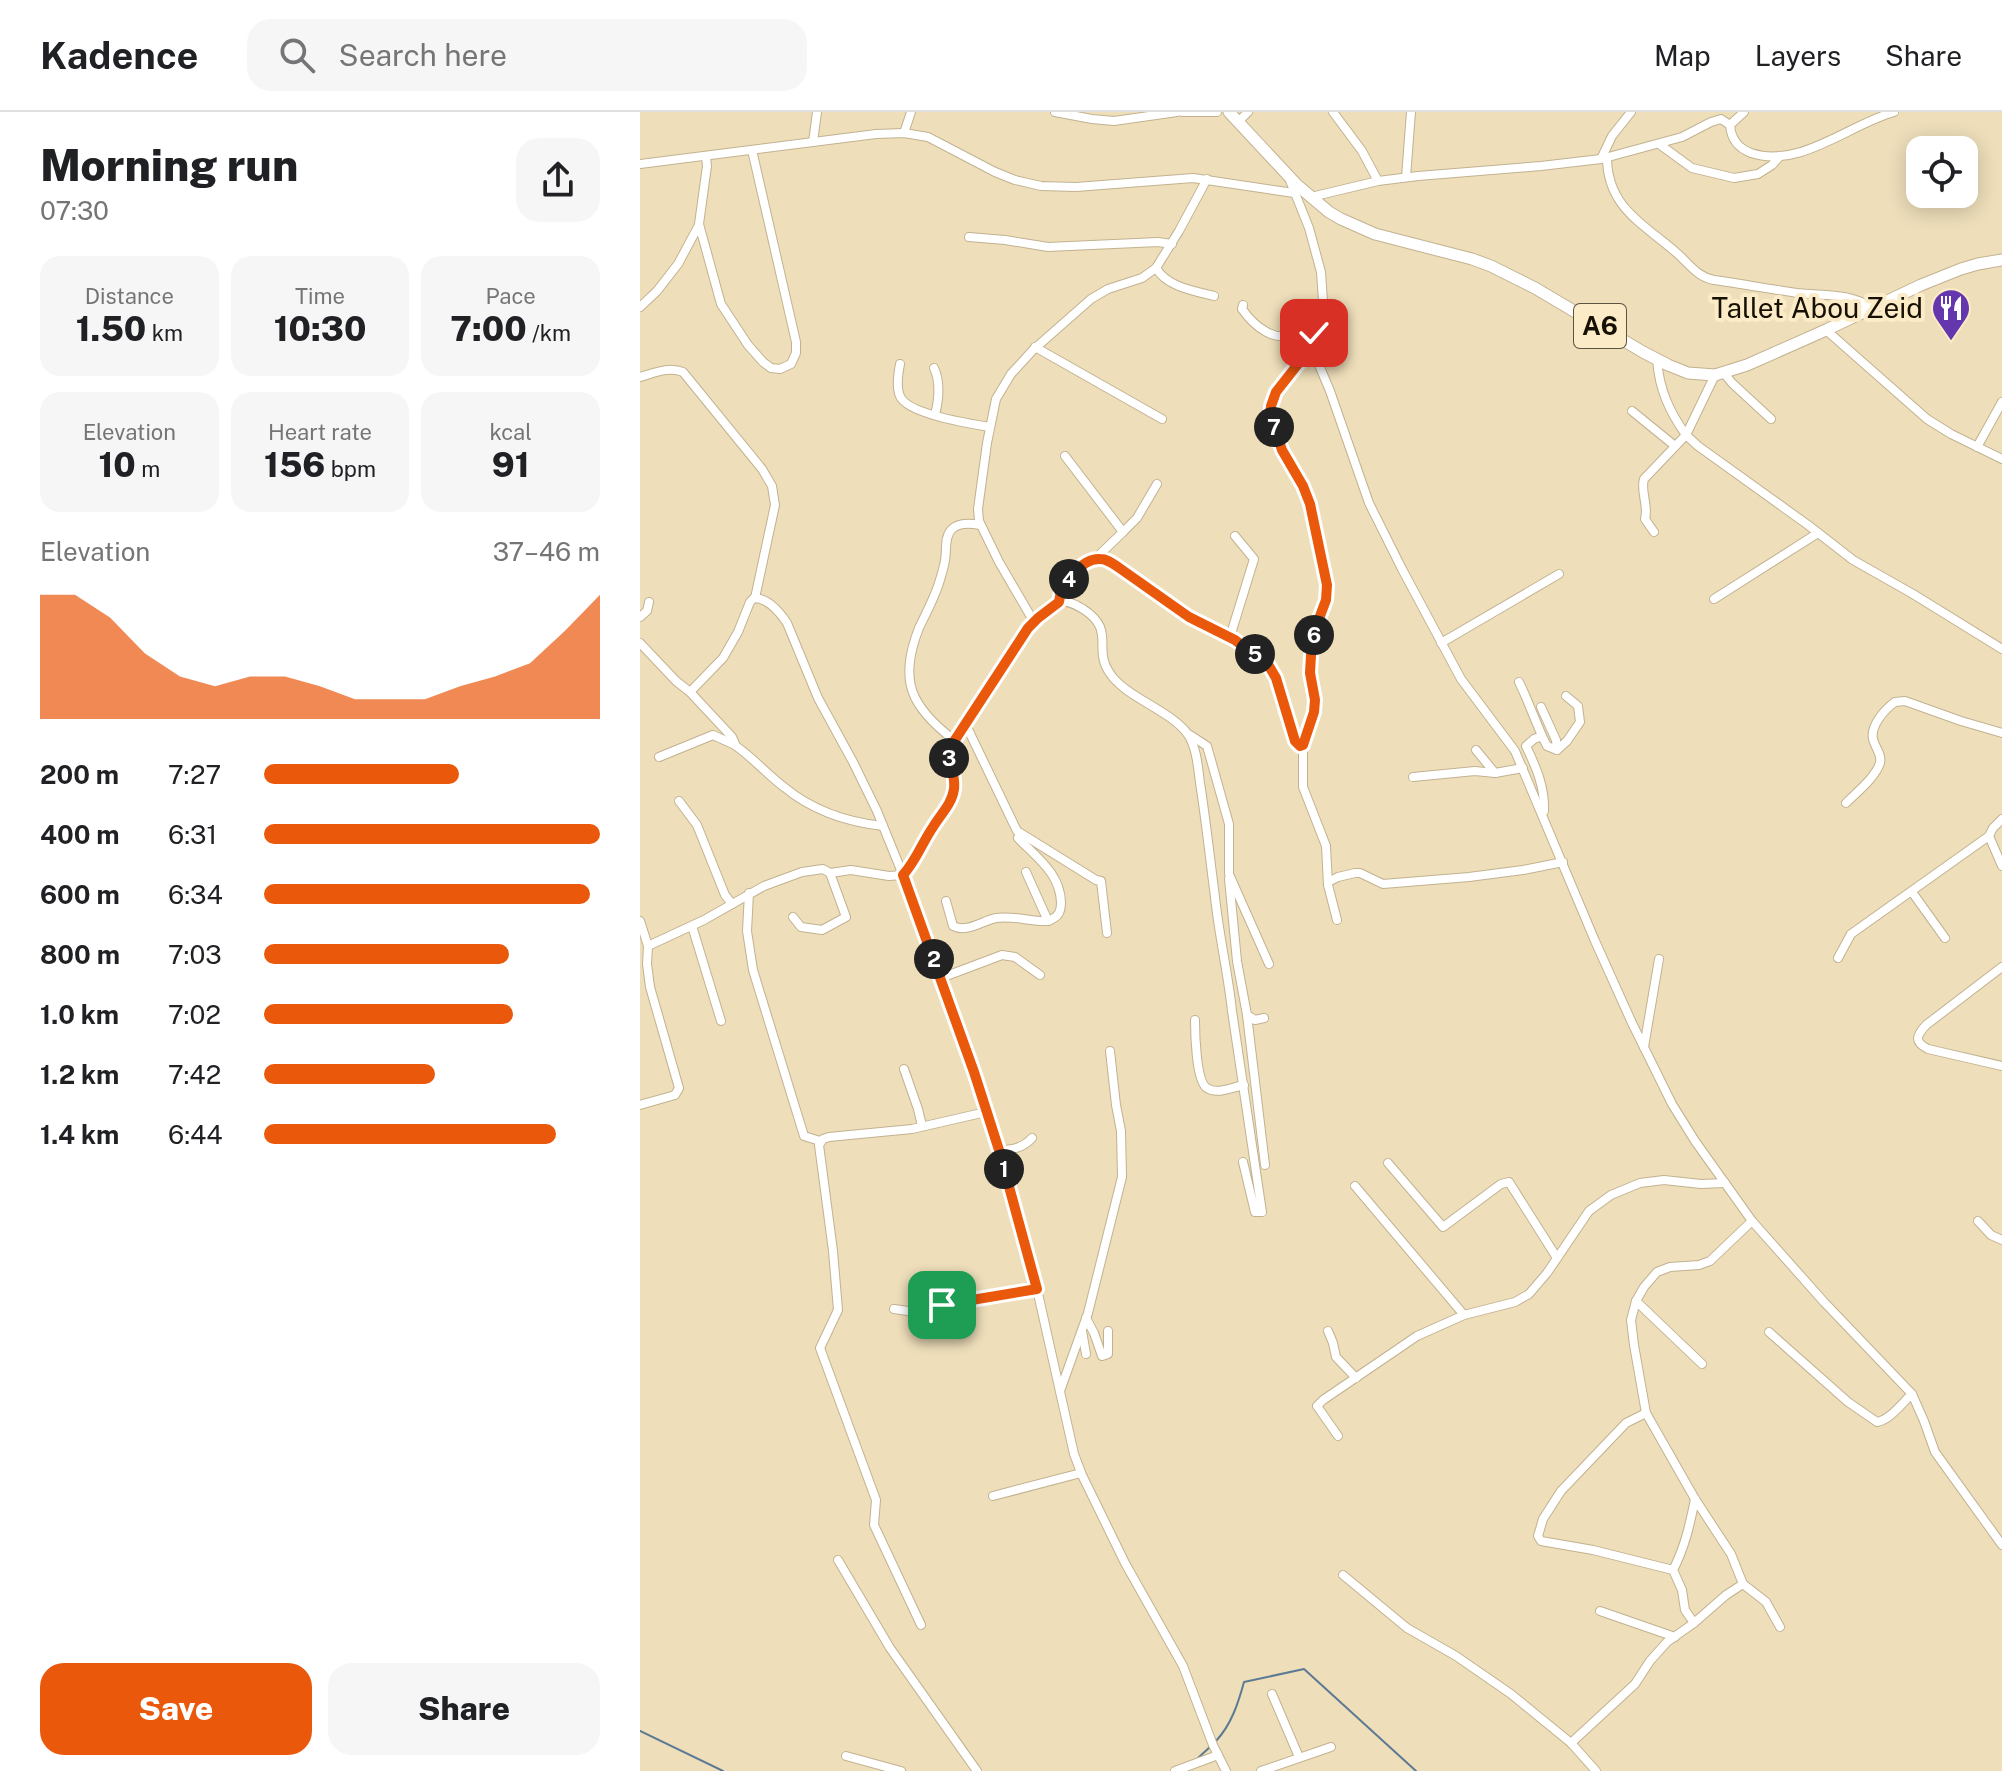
<!DOCTYPE html>
<meta charset="utf-8">
<style>
body{margin:0;font-family:"Public Sans",sans-serif;background:#f6f6f6;color:#202124;height:100vh;display:flex;flex-direction:column;font-size:30px;white-space:nowrap}
*{box-sizing:border-box;margin:0}
p{font-size:26px;color:#757577}
.icon{flex:none;width:44px;height:44px;fill:none;stroke:currentColor;stroke-width:2;stroke-linecap:round;stroke-linejoin:round}
.map{position:relative;flex:1;overflow:hidden}
.panel{display:flex;flex-direction:column;background:#fff;width:640px}
.panel>*{flex:none}
.fabs{position:absolute;left:1266px;top:24px;display:grid;gap:16px}
.fabs a{display:grid;place-items:center;width:72px;height:72px;border-radius:16px;background:#fff;box-shadow:0 4px 20px #0003;font-size:40px}
.pin{position:absolute;display:grid;place-items:center;width:68px;height:68px;color:#fff;margin:-34px;border-radius:16px;box-shadow:0 4px 12px #0006}
.km{position:absolute;width:40px;height:40px;margin:-20px;border-radius:50%;background:#222;color:#fff;font-size:22px;line-height:40px;text-align:center}
.round{display:grid;place-items:center;flex:none;width:84px;height:84px;border-radius:24px;background:#f6f6f6}
.overview{display:flex;align-items:center;justify-content:space-between;height:136px;padding:0 40px}
h1{font-size:44px;font-weight:800;line-height:60px}
.metrics{display:grid;grid-template-columns:repeat(3,1fr);gap:12px;height:136px;padding:8px 40px}
.metrics div{display:grid;align-content:center;border-radius:20px;background:#f6f6f6;text-align:center}
.metrics b{font-size:34px;font-weight:800}
.metrics small{font-size:22px;font-weight:400}
.metrics p{font-size:22px}
.chart{height:224px;padding:16px 40px}
.chart p{display:flex;justify-content:space-between}
.chart svg{width:100%;height:144px;margin-top:8px;fill:#ea580c;opacity:.7}
.button{display:flex;gap:16px;margin-top:auto;padding:16px 40px}
.button a{flex:1;height:92px;border-radius:24px;background:#ea580c;color:#fff;font-size:32px;font-weight:800;line-height:92px;text-align:center}
.button a+a{background:#f6f6f6;color:#202124}
ul{padding:0 40px;list-style:none;font-size:26px}
li{display:grid;grid-template-columns:128px 96px 1fr;align-items:center;height:60px}
li i{height:20px;border-radius:10px;background:#ea580c}
header{display:flex;align-items:center;gap:48px;box-sizing:border-box;height:112px;padding:0 40px;background:#fff;border-bottom:2px solid #e0e0e0}
header strong{font-size:38px}
nav{display:flex;gap:44px;margin-inline-start:auto;font-size:28px}
.search{width:560px;height:72px;background:#f6f6f6;display:flex;align-items:center;gap:20px;box-sizing:border-box;padding:0 28px;border-radius:24px;color:#757577;font-size:30px}
main{display:flex;flex:1;min-height:0}
.map>svg:first-child{display:block}
.lines{fill:none;stroke-linecap:round;stroke-linejoin:round}
.stream{stroke:#5c7a93;stroke-width:2}
.minor-casing{stroke:#c2b290;stroke-width:10}
.highway-casing{stroke:#c2b290;stroke-width:13}
.minor{stroke:#fff;stroke-width:8}
.highway{stroke:#fff;stroke-width:11}
.route-casing{stroke:#fff;stroke-width:16}
.route{stroke:#ea580c;stroke-width:10}
.labels{text-anchor:middle;stroke-width:8;stroke-linejoin:round;paint-order:stroke}
.shield{fill:#fbebc7;stroke:#5b523f;stroke-width:2}
.shield-label{font-size:26px;font-weight:bold;fill:#161005}
.poi-label{font-size:28px;fill:#161005;stroke:#fbebc7;text-anchor:end}
</style>
<header>
<strong>Kadence</strong>
<div class="search"><svg class="icon" aria-label="search" viewBox="0 0 24 24"><circle cx="10" cy="10" r="6"/><path d="M15 15l6 6"/></svg>Search here</div>
<nav><a>Map</a><a>Layers</a><a>Share</a></nav>
</header>
<main>
<section class="panel">
<div class="overview"><div><h1>Morning run</h1><p>07:30</p></div><a class="round"><svg class="icon" aria-label="share" viewBox="0 0 24 24"><path d="M12 15V3M7 8l5-5 5 5M5 13v7h14v-7"/></svg></a></div>
<div class="metrics">
<div><p>Distance</p><b>1.50<small> km</small></b></div>
<div><p>Time</p><b>10:30</b></div>
<div><p>Pace</p><b>7:00<small> /km</small></b></div>
</div>
<div class="metrics">
<div><p>Elevation</p><b>10<small> m</small></b></div>
<div><p>Heart rate</p><b>156<small> bpm</small></b></div>
<div><p>kcal</p><b>91</b></div>
</div>
<div class="chart"><p><span>Elevation</span>37–46 m</p>
<svg viewBox="0 0 160 44" preserveAspectRatio="none"><path d="M0 44V6L10 6L20 13L30 24L40 31L50 34L60 31L70 31L80 34L90 38L100 38L110 38L120 34L130 31L140 27L150 17L160 6V44z"/></svg>
</div>
<ul>
<li><b>200 m</b>7:27<i style="width:58%"></i></li>
<li><b>400 m</b>6:31<i style="width:100%"></i></li>
<li><b>600 m</b>6:34<i style="width:97%"></i></li>
<li><b>800 m</b>7:03<i style="width:73%"></i></li>
<li><b>1.0 km</b>7:02<i style="width:74%"></i></li>
<li><b>1.2 km</b>7:42<i style="width:51%"></i></li>
<li><b>1.4 km</b>6:44<i style="width:87%"></i></li>
</ul>
<div class="button"><a>Save</a><a>Share</a></div>
</section>
<div class="map">
<svg width="1362" height="1659" viewBox="0 0 1362 1659">
<rect width="100%" height="100%" fill="#eedeba"/>
<g class="lines">
<g class="stream">
<polyline points="0,1619 83,1659"/>
<path d="M576,1629C591,1613 598,1592 604,1570L664,1557L776,1659"/>
<polyline points="558,1646 571,1634"/>
</g>
<g class="minor-casing">
<g id="minor">
<polyline points="415,0 452,7 474,9 537,0"/>
<polyline points="542,0 577,0"/>
<polyline points="693,0 722,39 738,69"/>
<polyline points="598,10 608,0"/>
<polyline points="1090,13 1104,0"/>
<polyline points="264,21 271,0"/>
<polyline points="173,30 177,0"/>
<polyline points="1019,32 1052,56 1094,66 1118,62 1132,53 1140,44"/>
<polyline points="66,44 67,54 59,112 81,192 108,233 123,250 131,256 140,257 151,252 156,241 156,230 112,38"/>
<path d="M967,45C967,97 1006,113 1039,143C1051,154 1058,165 1074,168C1102,172 1130,177 1157,181C1184,184 1209,180 1232,196"/>
<polyline points="961,47 972,24 991,0"/>
<polyline points="0,52 236,22 264,21 288,25 355,60 375,68 401,74 436,75 553,66 654,81"/>
<polyline points="766,65 771,0"/>
<polyline points="649,66 669,116 681,160 683,189 673,226 674,241 690,279 729,391 762,457 821,567 875,639 955,829 992,911 1032,992 1055,1029 1112,1109 1184,1190 1272,1282 1284,1309 1295,1340 1362,1433"/>
<path d="M671,85L738,69L778,64L901,54L961,47L1042,25L1071,10L1081,7L1090,13C1091,27 1098,36 1111,41C1160,57 1208,13 1254,0"/>
<polyline points="329,125 365,128 408,135 518,130 532,132"/>
<path d="M516,156C527,175 554,179 574,184"/>
<path d="M603,193L602,197C614,214 636,233 657,220C665,214 670,209 679,206"/>
<polyline points="0,195 17,179 38,152 59,113"/>
<polyline points="1186,218 1287,307 1311,322 1362,347"/>
<polyline points="395,235 522,307"/>
<path d="M260,252C258,262 256,275 260,284C267,302 331,312 350,315"/>
<path d="M294,256C301,271 299,287 295,303"/>
<polyline points="1083,260 1092,271 1131,307"/>
<polyline points="1075,263 1046,323 1058,334 1168,413 1213,448 1273,482 1362,537"/>
<path d="M0,265C14,261 29,254 43,260L122,357L132,374L135,393L115,486"/>
<polyline points="992,299 1035,334"/>
<polyline points="1337,335 1362,290"/>
<polyline points="425,344 483,420 455,447"/>
<polyline points="483,420 497,406 517,372"/>
<path d="M1014,420L1005,407C1009,393 1000,380 1004,367L1046,323C1029,299 1019,277 1017,247"/>
<polyline points="1074,487 1178,421"/>
<path d="M419,490C420,467 447,440 470,450L549,505L595,528L629,554L636,566L654,626L659,634L663,633L674,600L675,588L670,561L671,543L674,520L687,484V473C683,447 676,404 666,381C654,354 636,331 630,302C632,276 657,252 673,233"/>
<polyline points="0,505 7,499 9,490"/>
<polyline points="394,510 359,450 339,409 338,397 347,331 356,287 371,262 393,238 451,187 468,177 502,166 516,156 539,119 567,67"/>
<polyline points="590,525 614,447 595,424"/>
<path d="M0,531L36,569L50,580L83,546L98,520L110,490L114,486C128,486 139,499 147,511L178,586L213,650L237,699L263,763L318,914L359,1038L397,1177L434,1342L442,1363L485,1451L543,1554L573,1633L586,1659"/>
<polyline points="801,531 919,462"/>
<path d="M879,570L885,583L902,624L894,627L886,634C896,655 905,675 904,699"/>
<path d="M50,580L92,625L96,634C113,646 127,662 144,675C173,699 206,710 243,714"/>
<polyline points="901,595 916,628 917,638 907,634 902,624"/>
<polyline points="325,611 377,719 456,768 461,769 467,821"/>
<polyline points="550,623 567,634 589,712 589,762 629,852"/>
<path d="M314,628C271,595 258,569 279,516C286,501 294,487 299,471C301,464 304,456 305,448C307,438 304,426 311,418C318,410 330,411 340,413"/>
<polyline points="663,633 663,675 686,734 688,773 697,808"/>
<polyline points="836,638 855,661 883,656"/>
<polyline points="917,638 927,629 940,610 938,594 926,584"/>
<polyline points="19,645 73,623 95,633"/>
<polyline points="773,665 835,659 855,661"/>
<polyline points="39,689 57,713 85,783 92,792"/>
<path d="M1206,691C1217,680 1235,666 1240,651C1242,642 1235,636 1233,627C1230,614 1245,597 1255,590L1265,589L1321,609L1362,621"/>
<polyline points="1362,707 1353,716 1349,724 1362,754"/>
<path d="M381,722L378,726C396,745 420,761 421,790C421,801 418,805 408,809L386,760"/>
<polyline points="589,767 597,849 607,903 615,908 624,906"/>
<polyline points="688,770 698,765 715,761 720,761 743,772 829,765 883,758 923,750"/>
<polyline points="1272,780 1305,826"/>
<polyline points="109,781 107,819 113,858 164,1024 180,1029"/>
<path d="M306,789L313,814C327,821 342,809 356,806C373,803 391,810 408,809"/>
<polyline points="153,805 161,815 182,818 206,805 190,761"/>
<polyline points="0,809 8,834 7,852 10,875 39,976 35,983 0,993"/>
<polyline points="52,814 81,909"/>
<path d="M8,834L64,808L124,774L162,760L183,757L190,761L211,758L249,764L263,763C275,750 281,735 290,720C298,706 312,693 314,677C316,659 305,645 314,628C326,609 339,591 351,572C365,551 394,496 420,490C428,488 436,493 443,497C476,518 453,536 469,560C485,586 532,598 549,624C557,638 558,656 560,671C566,709 570,747 575,785C579,824 588,861 592,899L622,1100H615L603,1050"/>
<polyline points="1198,846 1211,822 1349,724"/>
<path d="M1362,855L1286,913C1276,924 1274,930 1288,937L1362,954"/>
<polyline points="301,866 362,843 375,845 400,863"/>
<polyline points="607,903 625,1053"/>
<path d="M555,908C555,920 556,970 567,976C577,983 593,975 604,973"/>
<polyline points="1004,935 1019,847"/>
<polyline points="264,957 278,997 282,1014"/>
<path d="M359,1038C372,1038 383,1036 392,1026"/>
<polyline points="748,1051 803,1115 861,1072 869,1070 917,1146"/>
<polyline points="715,1074 824,1203"/>
<polyline points="1112,1109 1070,1149 1059,1153 1030,1155 1017,1160 1004,1175 996,1189 991,1208 994,1233 1006,1301 1055,1387 1091,1442 1103,1472 1126,1490 1140,1515"/>
<polyline points="1338,1109 1351,1123 1362,1128"/>
<polyline points="996,1189 1062,1252"/>
<polyline points="254,1197 275,1200 340,1185 397,1177"/>
<polyline points="446,1206 454,1221 462,1244 468,1242 468,1219"/>
<polyline points="442,1219 446,1242"/>
<polyline points="688,1219 693,1231 696,1245 716,1266"/>
<path d="M1129,1220L1208,1290L1237,1310C1251,1307 1261,1292 1272,1282"/>
<polyline points="420,1279 448,1201 482,1065 481,1019 476,993 470,939"/>
<polyline points="1006,1301 986,1311 921,1379 903,1407 898,1424 901,1429 953,1438 1033,1458"/>
<polyline points="698,1324 677,1294 683,1288 777,1224 824,1203 875,1190 889,1182 907,1161 949,1099 971,1083 1000,1071 1024,1068 1061,1072 1085,1071"/>
<polyline points="353,1384 441,1361"/>
<polyline points="198,1448 250,1536 337,1659"/>
<polyline points="703,1463 767,1516 816,1544 871,1582 931,1631 956,1659"/>
<polyline points="960,1499 1035,1525"/>
<path d="M1054,1511L1045,1498L1042,1478L1033,1458C1045,1435 1050,1412 1055,1387"/>
<polyline points="281,1513 234,1413 236,1388 180,1236 198,1198 193,1139 179,1033 183,1027 189,1025 272,1017 346,1000"/>
<polyline points="632,1582 659,1645"/>
<polyline points="931,1631 995,1572 1010,1549 1027,1530 1054,1511 1086,1483 1103,1472"/>
<polyline points="206,1644 261,1659"/>
<polyline points="535,1659 578,1643"/>
<polyline points="621,1659 691,1635"/>
</g>
</g>
<g class="highway-casing">
<polyline id="highway" points="589,0 657,73 689,100 701,107 735,122 832,147 851,154 895,176 1003,240 1028,253 1048,261 1075,263 1107,253 1186,218 1281,173 1321,157 1338,152 1362,148"/>
</g>
<use href="#minor" class="minor"/>
<use href="#highway" class="highway"/>
</g>
<g class="lines">
<g class="route-casing">
<path id="route" d="M302,1193L397,1177L359,1038L334,960L263,763C276,749 282,731 293,715C300,703 312,692 314,677C316,662 307,649 311,634L388,516L398,506L419,490C420,473 442,446 460,447C467,447 472,451 478,455L549,505L595,528L629,554L636,566L655,629L660,634L663,633L674,600L675,588L670,561L671,543L674,520L686,488L687,473L670,392L663,374L642,338L630,302L631,294L636,280L673,233L674,221"/>
</g>
<use href="#route" class="route"/>
</g>
<defs>
<g id="restaurant-pin" transform="scale(2)"><path d="M0 17L-7.5 6A9.5 9.5 0 1 1 7.5 6Z" fill="#6437af" stroke="#fbebc7"/><path d="M-5-6h1v4h1v-4h1v4h1v-4h1v5L-1.5 .5V6h-2V.5L-5-1ZM5-6V6H3V1.5H1.5Q1.5-4 5-6Z" fill="#fff"/></g>
</defs>
<g fill-rule="evenodd">
<use href="#restaurant-pin" x="1311" y="196"/>
</g>
<g class="labels">
<rect class="shield" x="934" y="192" width="52" height="44" rx="6"/>
<g class="shield-label">
<text x="960" y="223">A6</text>
</g>
<g class="poi-label">
<text x="1283" y="206">Tallet Abou Zeid</text>
</g>
</g>
</svg>
<div class="fabs">
<a><svg class="icon" aria-label="locate" viewBox="0 0 24 24"><circle cx="12" cy="12" r="6"/><path d="M12 2v4M12 18v4M2 12h4M18 12h4"/></svg></a>
</div>
<div class="pin" style="left:302px;top:1193px;background:#1e9e55"><svg class="icon" aria-label="arrive" viewBox="0 0 24 24"><path d="M6 21V4h12l-3 4 3 4H6"/></svg></div>
<div class="pin" style="left:674px;top:221px;background:#d93025"><svg class="icon" aria-label="check" viewBox="0 0 24 24"><path d="M5 12l5 5 9-10"/></svg></div>
<b class="km" style="left:364px;top:1057px">1</b>
<b class="km" style="left:294px;top:847px">2</b>
<b class="km" style="left:309px;top:646px">3</b>
<b class="km" style="left:429px;top:467px">4</b>
<b class="km" style="left:615px;top:542px">5</b>
<b class="km" style="left:674px;top:523px">6</b>
<b class="km" style="left:634px;top:315px">7</b>
</div>
</main>
